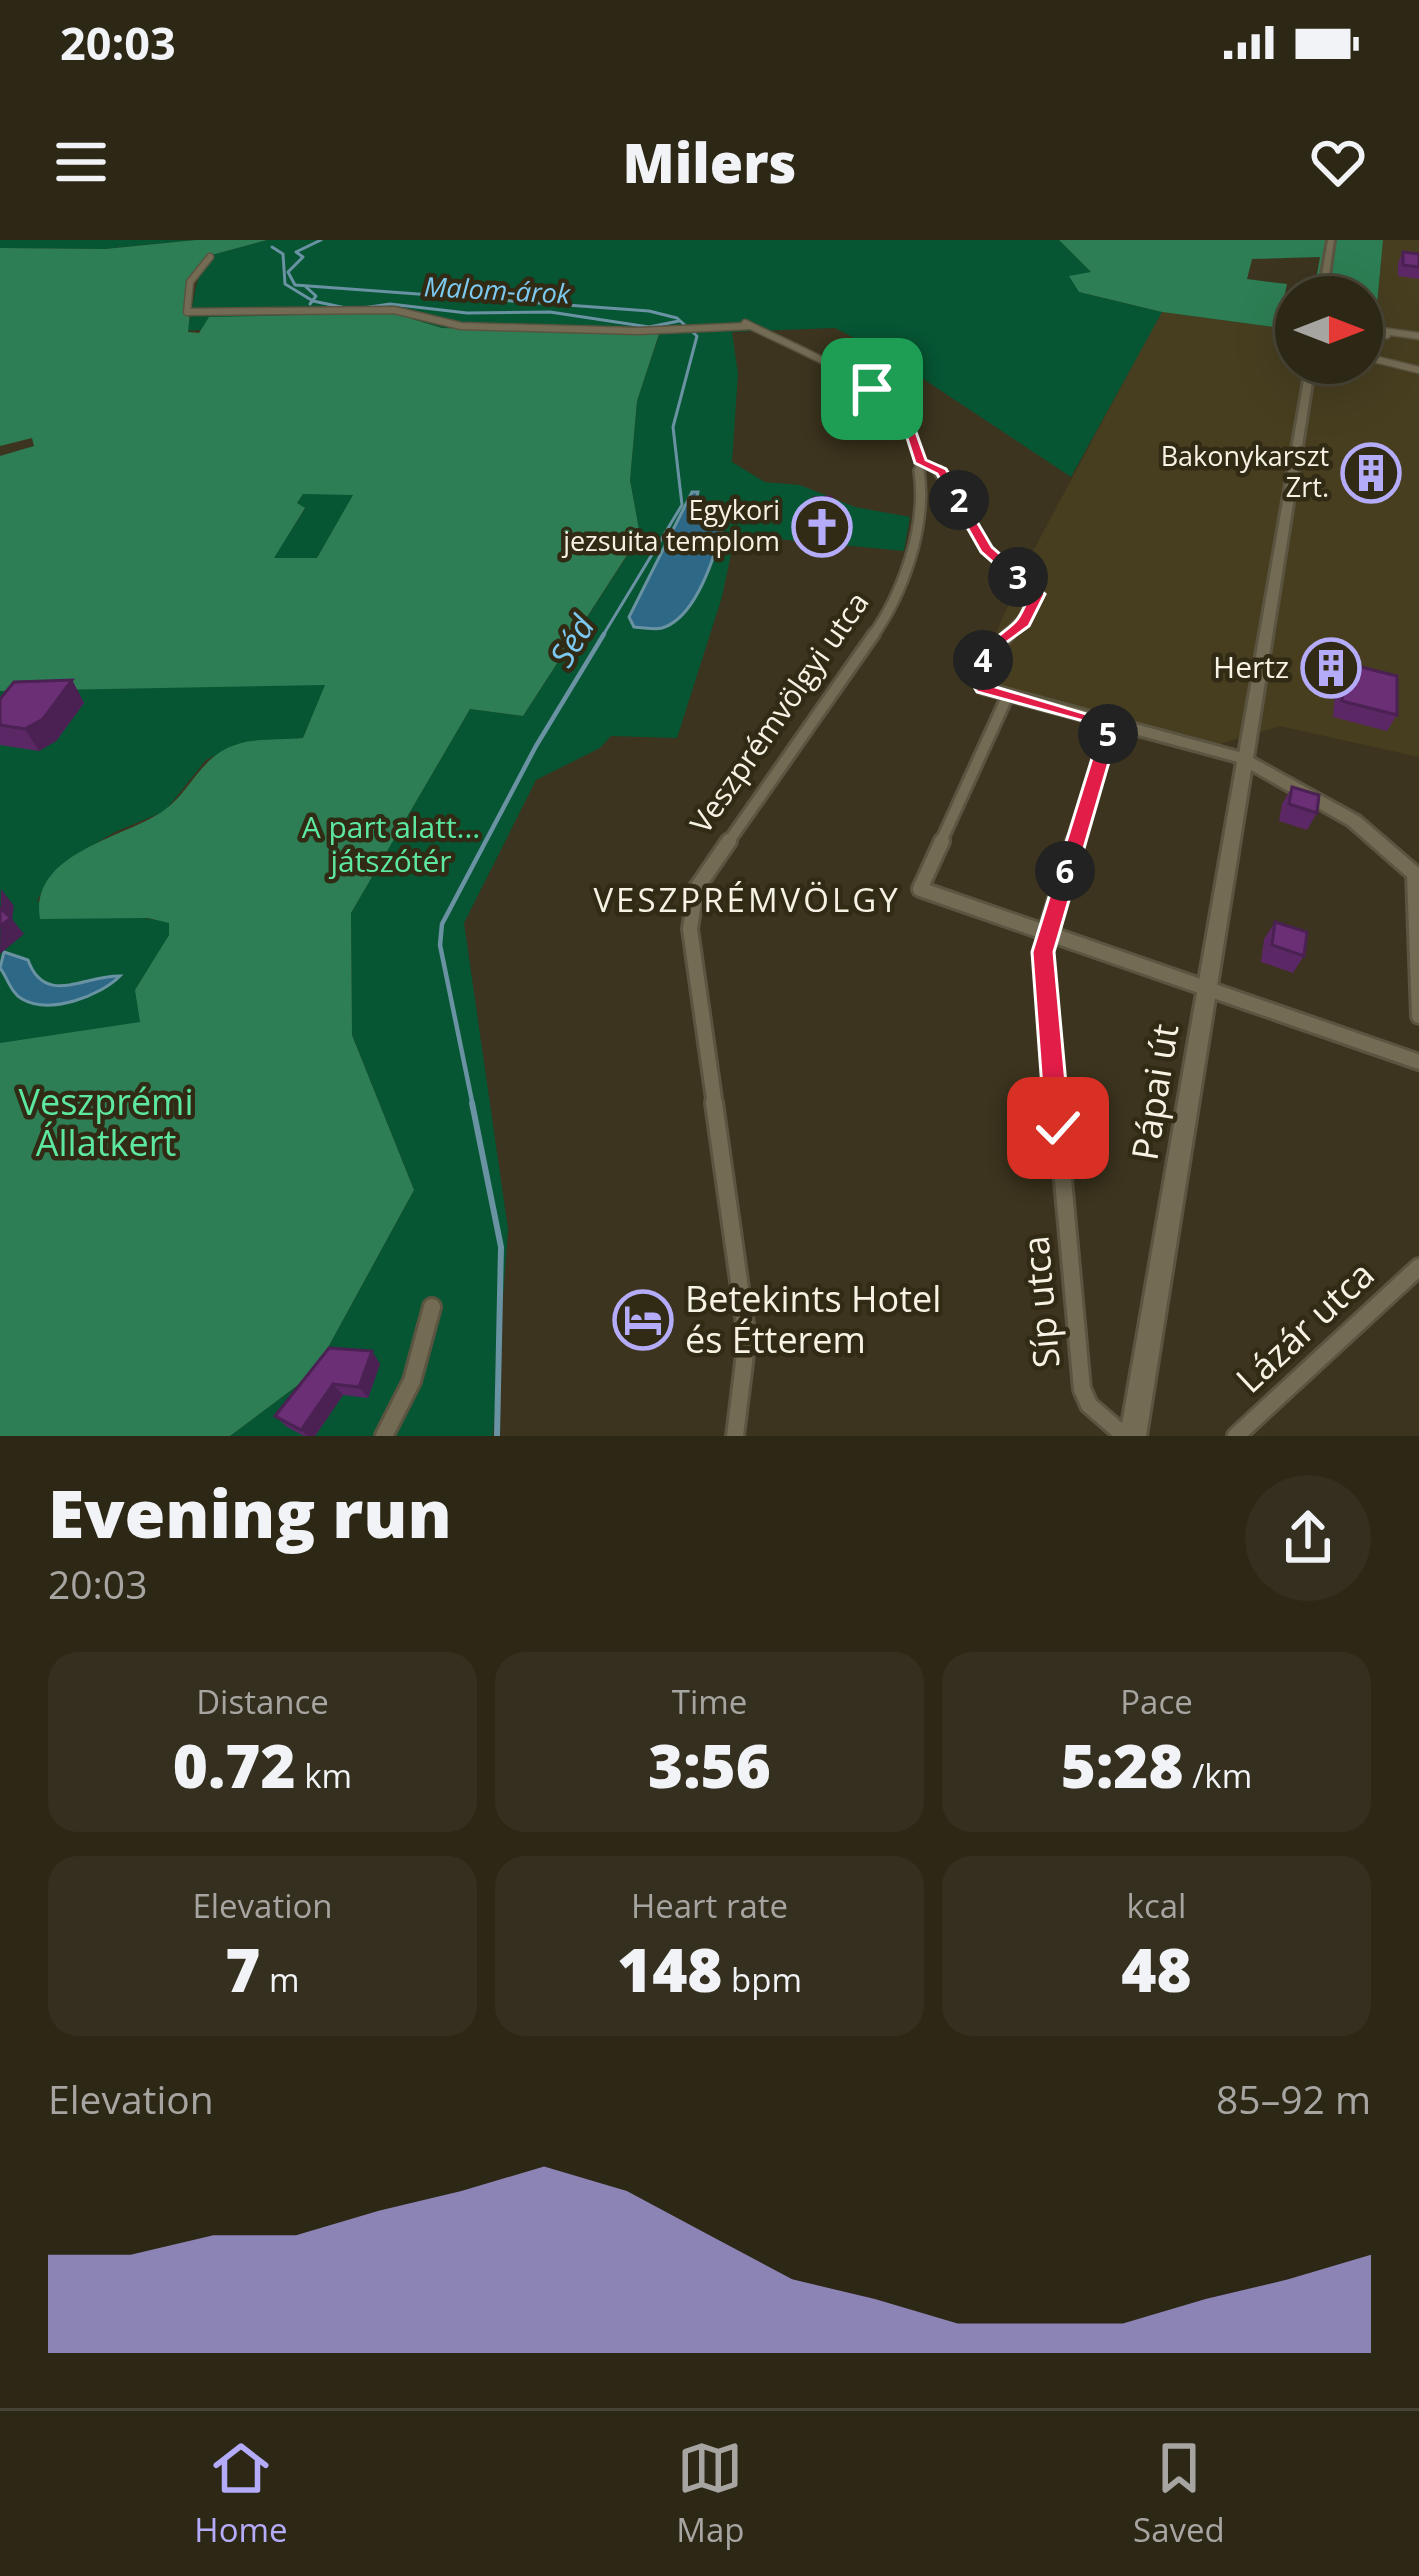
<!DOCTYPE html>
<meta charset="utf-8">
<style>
body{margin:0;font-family:"Open Sans",sans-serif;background:#352f1f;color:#f1f3f6;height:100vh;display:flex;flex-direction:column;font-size:45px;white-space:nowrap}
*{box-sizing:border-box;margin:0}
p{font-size:39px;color:#a7a5a1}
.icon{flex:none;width:66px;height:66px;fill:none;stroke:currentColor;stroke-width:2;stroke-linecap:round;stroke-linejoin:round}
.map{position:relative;height:1196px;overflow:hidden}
.sheet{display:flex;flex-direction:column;background:#2d2716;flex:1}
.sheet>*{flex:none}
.needle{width:78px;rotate:90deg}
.fabs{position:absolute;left:1275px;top:36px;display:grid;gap:24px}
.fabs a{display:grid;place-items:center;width:108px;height:108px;border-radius:50%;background:#2d2716;box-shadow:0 12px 48px #0002,0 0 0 3px #484435;font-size:60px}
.pin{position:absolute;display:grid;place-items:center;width:102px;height:102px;color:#fff;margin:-51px;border-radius:24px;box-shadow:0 6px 18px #0006}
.km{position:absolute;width:60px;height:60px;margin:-30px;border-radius:50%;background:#222;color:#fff;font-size:33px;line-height:60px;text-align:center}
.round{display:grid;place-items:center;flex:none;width:126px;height:126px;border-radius:63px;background:#352f1f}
.head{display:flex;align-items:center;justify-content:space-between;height:204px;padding:0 48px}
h1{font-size:66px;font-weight:800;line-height:90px}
.stats{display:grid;grid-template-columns:repeat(3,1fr);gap:18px;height:204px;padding:12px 48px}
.stats div{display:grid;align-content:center;border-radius:30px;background:#352f1f;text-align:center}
.stats b{font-size:60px;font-weight:800}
.stats small{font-size:33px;font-weight:400}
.stats p{font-size:33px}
.chart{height:336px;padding:24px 48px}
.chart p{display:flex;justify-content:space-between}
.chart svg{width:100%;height:216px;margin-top:12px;fill:#b5acf9;opacity:.7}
.status{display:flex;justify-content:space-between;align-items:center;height:84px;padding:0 60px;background:#2d2716;direction:ltr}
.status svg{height:33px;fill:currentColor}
header{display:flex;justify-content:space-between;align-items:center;height:156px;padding:0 48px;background:#2d2716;font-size:54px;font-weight:800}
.tabs{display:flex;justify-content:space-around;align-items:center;height:168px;border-top:3px solid #484435;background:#2d2716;font-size:33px;color:#a7a5a1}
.tabs a{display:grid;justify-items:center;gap:6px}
.tabs .on{color:#b5acf9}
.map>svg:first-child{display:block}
.built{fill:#473e20}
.green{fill:#065533}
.forest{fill:#2d7e54;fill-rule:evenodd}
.water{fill:#2d6986;stroke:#6992a2;stroke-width:3}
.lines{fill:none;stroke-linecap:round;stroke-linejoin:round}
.stream-far2{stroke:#6992a2;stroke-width:3}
.stream-far1{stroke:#6992a2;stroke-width:4.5}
.stream{stroke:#6992a2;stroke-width:6}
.street-far4-casing{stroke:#5a5440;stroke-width:9}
.street-far3-casing{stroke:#5a5440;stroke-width:14}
.street-far2-casing{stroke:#5a5440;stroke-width:16}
.street-far1-casing{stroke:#5a5440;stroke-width:20}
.street-casing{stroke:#5a5440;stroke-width:22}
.secondary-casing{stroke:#5a5440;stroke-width:6}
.street-far4{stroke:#736b53;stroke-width:6}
.street-far3{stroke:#736b53;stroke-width:9}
.street-far2{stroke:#736b53;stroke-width:10}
.street-far1{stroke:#736b53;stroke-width:14}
.street{stroke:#736b53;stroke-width:16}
.secondary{fill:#736b53;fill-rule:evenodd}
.wall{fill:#5b2865}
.shaded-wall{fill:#4a2152}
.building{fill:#6a2f75;stroke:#4a2152;stroke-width:3}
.route{fill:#e11d48;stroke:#fff;stroke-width:3}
.labels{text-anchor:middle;stroke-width:9;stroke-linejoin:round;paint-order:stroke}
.far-water-label{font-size:27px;font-style:italic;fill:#7cc9f1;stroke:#312a14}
.far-poi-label{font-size:27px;fill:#f6f2e4;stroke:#312a14;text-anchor:end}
.poi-label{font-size:30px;fill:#f6f2e4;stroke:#312a14;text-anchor:end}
.street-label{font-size:30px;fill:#f6f2e4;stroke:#312a14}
.park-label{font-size:30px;fill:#5de8a0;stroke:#312a14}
.water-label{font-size:33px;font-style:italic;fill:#7cc9f1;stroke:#312a14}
.neighbourhood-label{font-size:33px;letter-spacing:3px;fill:#f6f2e4;stroke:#312a14}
.near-street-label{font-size:36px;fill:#f6f2e4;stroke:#312a14}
.near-park-label{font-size:36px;fill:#5de8a0;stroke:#312a14}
.near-poi-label{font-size:36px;fill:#f6f2e4;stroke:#312a14;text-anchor:start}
</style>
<div class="status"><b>20:03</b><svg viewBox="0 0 49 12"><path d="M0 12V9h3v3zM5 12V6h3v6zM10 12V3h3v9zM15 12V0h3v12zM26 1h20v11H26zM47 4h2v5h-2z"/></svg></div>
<header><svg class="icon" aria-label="menu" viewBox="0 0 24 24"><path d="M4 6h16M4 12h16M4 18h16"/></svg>Milers<svg class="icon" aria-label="heart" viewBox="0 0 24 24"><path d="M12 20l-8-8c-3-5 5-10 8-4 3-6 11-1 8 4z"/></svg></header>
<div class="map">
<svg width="1419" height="1196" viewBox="0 0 1419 1196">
<rect width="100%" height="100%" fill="#3c341e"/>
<polygon class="built" points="1383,0 1419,0 1419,517 1280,486 1216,505 972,446 1031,315 1161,72 1296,90 1296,123 1362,123 1362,85 1375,85"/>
<g class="green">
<polygon points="0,0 196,0 104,9 0,8"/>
<path d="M267,0H1059L1092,33L1079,52L1162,72L1071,237L884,113L835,88L732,92L738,134L732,222L765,242L800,245L855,267L910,277L904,311L735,295L722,357L677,498L611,496L600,508L536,540L464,683L508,989L493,1196H230L314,1133L414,950L352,795L351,673L470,469L523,476L640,296L630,240L637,161L659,95L442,88L392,73L187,91C195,63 193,42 208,16Z"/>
<polygon points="303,254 354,254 317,318 273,318 305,269 297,263"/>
<polygon points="326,444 303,498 238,504 206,520 165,571 115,592 73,617 50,637 37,661 169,682 170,695 135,750 141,782 0,1032 0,451"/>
</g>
<g class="forest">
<path d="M196,0H267L208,16L193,42L188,92L199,93L209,77L392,73L442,88L659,94L637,161L630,240L640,295L523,476L470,469L351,673L352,795L414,950L314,1133L230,1196H0V803L140,782L135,750L169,695V683L148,678L40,679C29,613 122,599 163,571C192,551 200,515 238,504C257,498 282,500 303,498L325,445L0,451V216L34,206L32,198L0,206V8L105,9ZM303,254L353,255L317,318H274L305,268L297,263Z"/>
<polygon points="1059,0 1383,0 1375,86 1362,85 1362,57 1313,57 1320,17 1252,19 1247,39 1287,44 1284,58 1296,60 1296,90 1162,72 1079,52 1069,36 1091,32"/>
</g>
<g class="water">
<path d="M692,252H698L692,279L707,282L721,292C713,321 695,378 662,388C654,390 643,388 634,387L629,377Z"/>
<path d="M4,712L28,720C45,767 85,735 120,736C100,756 50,775 22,759C11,753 7,737 0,728Z"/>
</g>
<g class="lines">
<g class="stream-far2">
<polyline points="321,0 296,12 303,17 288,32 295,45 649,71 677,78 697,96 673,187 682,265 602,397"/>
<polyline points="272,7 283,14 285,44 313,61 346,68"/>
<polyline points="306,47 316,56 310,64"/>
<polyline points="363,68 390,64 467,73 550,72 649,87 679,81"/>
</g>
<polyline class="stream-far1" points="473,866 440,705 442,684 536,506 604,394"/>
<polyline class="stream" points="472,863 501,1007 497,1196"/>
<g class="street-far4-casing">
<g id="street-far4">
<polyline points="210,17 190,42 187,72 394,70 461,86 638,91 750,86"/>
<path d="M745,83C782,102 877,141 899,172C913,191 916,211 920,234"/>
<polyline points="1362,88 1419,96"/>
<polyline points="1362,99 1387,95"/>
<polyline points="1362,116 1419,130"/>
<polyline points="921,223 943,234"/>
</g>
</g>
<g class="street-far3-casing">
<g id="street-far3">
<polyline points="939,231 986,309 1037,354 1027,376 1006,397"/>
<path d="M872,397C904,352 927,285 919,231"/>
</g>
</g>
<g class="street-far2-casing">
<g id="street-far2">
<polyline points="1009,394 978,427 983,448 1242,518"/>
<polyline points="727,604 874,394"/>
<polyline points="940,604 1007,457"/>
<polyline points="1073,604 1111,484"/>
</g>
</g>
<g class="street-far1-casing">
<g id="street-far1">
<polyline points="942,601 920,649 1419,822"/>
<polyline points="1414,633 1419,776"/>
<polyline points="715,866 690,689 696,649 729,601"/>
<polyline points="1056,866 1043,728 1046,692 1074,601"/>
</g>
</g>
<g class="street-casing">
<g id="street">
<polyline points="714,863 747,1098 735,1196"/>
<polyline points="1056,863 1082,1149 1089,1165 1125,1196"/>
<polyline points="384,1196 412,1141 432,1067"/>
<polyline points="1236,1196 1419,1027"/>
</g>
</g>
<g class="secondary-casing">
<g id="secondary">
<polygon points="1328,0 1334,0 1326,57 1318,57"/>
<polygon points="1307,123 1315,123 1253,518 1360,577 1419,628 1419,644 1413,642 1348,585 1251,530 1146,1196 1120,1196 1237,522 1234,518 1239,514"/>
</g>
</g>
<use href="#street-far4" class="street-far4"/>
<use href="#street-far3" class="street-far3"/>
<use href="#street-far2" class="street-far2"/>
<use href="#street-far1" class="street-far1"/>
<use href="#street" class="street"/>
<use href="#secondary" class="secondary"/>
</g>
<g class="wall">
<polygon points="1403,12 1419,14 1419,39 1398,36 1398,23"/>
<polygon points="814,258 835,275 833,295 813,294"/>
<polygon points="1345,412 1397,475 1387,491 1333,477 1337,428"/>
<polygon points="72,440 84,463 56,501 39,511 0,505 0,459"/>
<polygon points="1292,547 1317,573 1307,590 1279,581 1282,564"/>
<polygon points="1275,682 1304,716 1293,733 1261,722 1264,699"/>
<polygon points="329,1108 380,1124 368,1158 343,1155 315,1196 304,1196 287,1187 275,1176"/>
</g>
<g class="shaded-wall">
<polygon points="72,440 84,463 56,501 39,511 25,489"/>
<polygon points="1,649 14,666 12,679 24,694 0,714"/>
<polygon points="372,1111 380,1124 368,1158 359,1147"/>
<polygon points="333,1144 343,1155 315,1196 307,1196 301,1190"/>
</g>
<g class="building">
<polygon points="1403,12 1419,14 1419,27 1403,25"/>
<polygon points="831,257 835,275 815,274 814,258"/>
<polygon points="1345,412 1358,415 1357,426 1397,436 1397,475 1342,461"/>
<polygon points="72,440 43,479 25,489 0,485 0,459 14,442"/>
<polygon points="1292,547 1319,555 1317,573 1289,564"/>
<polygon points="0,668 11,678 0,686"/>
<polygon points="1275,682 1307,692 1304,716 1272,705"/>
<polygon points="329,1108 372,1111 359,1147 333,1144 301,1190 275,1176"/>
</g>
<path class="route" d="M868,147H876L911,178L926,220L946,229L992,307L1045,354L1029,386L996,410L986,427L989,445L1120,484L1054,712L1070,888L1058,900L1045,888L1032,712L1102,486L977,452C954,418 995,402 1015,382C1022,375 1025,363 1030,355L981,312L937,234L915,223L901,179Z"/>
<defs>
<g id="building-ring" transform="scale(3)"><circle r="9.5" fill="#312a14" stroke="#b5acf9" stroke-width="1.5"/><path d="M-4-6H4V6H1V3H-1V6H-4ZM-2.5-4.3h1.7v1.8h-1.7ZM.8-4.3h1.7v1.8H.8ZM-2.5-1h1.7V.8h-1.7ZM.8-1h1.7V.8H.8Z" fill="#b5acf9"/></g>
<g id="church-ring" transform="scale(3)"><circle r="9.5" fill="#312a14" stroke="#b5acf9" stroke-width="1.5"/><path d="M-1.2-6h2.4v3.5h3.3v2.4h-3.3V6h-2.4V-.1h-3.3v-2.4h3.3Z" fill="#b5acf9"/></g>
<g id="hotel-ring" transform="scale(3)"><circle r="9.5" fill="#312a14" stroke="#b5acf9" stroke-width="1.5"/><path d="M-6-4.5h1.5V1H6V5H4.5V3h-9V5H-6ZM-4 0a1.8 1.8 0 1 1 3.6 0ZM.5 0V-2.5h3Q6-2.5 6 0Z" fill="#b5acf9"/></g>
</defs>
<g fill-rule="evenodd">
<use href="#building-ring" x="1371" y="233"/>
<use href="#church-ring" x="822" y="287"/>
<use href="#building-ring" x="1331" y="428"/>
<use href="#hotel-ring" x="643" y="1080"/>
</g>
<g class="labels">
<g class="far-water-label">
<text transform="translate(497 51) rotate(3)" y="9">Malom-árok</text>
</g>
<g class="far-poi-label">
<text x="1329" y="226">Bakonykarszt<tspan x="1329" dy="31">Zrt.</tspan></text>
<text x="780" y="280">Egykori<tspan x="780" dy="31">jezsuita templom</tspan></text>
</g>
<g class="poi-label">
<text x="1289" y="438">Hertz</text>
</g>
<g class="street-label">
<text transform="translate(780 473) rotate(-55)" y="10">Veszprémvölgyi utca</text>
</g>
<g class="park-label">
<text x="391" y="598">A part alatt...<tspan x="391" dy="34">játszótér</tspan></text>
</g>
<g class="water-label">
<text transform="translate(572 401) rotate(-59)" y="12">Séd</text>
</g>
<g class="neighbourhood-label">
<text x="747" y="672">VESZPRÉMVÖLGY</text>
</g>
<g class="near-street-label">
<text transform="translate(1155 852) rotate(-81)" y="13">Pápai út</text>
<text transform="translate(1041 1062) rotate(-95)" y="13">Síp utca</text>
<text transform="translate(1305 1087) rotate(-43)" y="13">Lázár utca</text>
</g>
<g class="near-park-label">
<text x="106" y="875">Veszprémi<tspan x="106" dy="41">Állatkert</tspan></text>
</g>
<g class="near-poi-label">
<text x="685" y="1072">Betekints Hotel<tspan x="685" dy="41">és Étterem</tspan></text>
</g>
</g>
</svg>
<div class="fabs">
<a><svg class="needle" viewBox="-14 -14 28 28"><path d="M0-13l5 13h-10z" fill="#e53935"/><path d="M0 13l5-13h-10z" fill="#a7a5a1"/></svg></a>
</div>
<div class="pin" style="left:872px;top:149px;background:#1e9e55"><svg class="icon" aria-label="arrive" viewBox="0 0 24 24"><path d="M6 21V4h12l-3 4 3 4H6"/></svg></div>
<div class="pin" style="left:1058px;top:888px;background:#d93025"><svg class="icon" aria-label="check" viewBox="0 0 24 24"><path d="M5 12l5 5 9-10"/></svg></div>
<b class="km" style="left:959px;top:260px">2</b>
<b class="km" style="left:1018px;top:337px">3</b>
<b class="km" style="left:983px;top:420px">4</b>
<b class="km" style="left:1108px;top:494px">5</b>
<b class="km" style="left:1065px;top:631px">6</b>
</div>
<section class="sheet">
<div class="head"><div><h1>Evening run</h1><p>20:03</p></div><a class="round"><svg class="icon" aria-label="share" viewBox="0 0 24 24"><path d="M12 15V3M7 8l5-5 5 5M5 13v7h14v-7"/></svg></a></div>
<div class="stats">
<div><p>Distance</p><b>0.72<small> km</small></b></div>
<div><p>Time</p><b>3:56</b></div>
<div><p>Pace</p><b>5:28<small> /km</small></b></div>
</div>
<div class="stats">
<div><p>Elevation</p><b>7<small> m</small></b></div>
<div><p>Heart rate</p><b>148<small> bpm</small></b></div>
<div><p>kcal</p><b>48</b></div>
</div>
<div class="chart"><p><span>Elevation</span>85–92 m</p>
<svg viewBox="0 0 160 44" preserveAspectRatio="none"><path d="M0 44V24L10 24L20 20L30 20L40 15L50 11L60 6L70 11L80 20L90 29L100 33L110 38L120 38L130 38L140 33L150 29L160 24V44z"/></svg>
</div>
</section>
<nav class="tabs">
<a class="on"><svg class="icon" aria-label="home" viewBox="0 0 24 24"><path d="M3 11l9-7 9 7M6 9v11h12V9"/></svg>Home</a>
<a><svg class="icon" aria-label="map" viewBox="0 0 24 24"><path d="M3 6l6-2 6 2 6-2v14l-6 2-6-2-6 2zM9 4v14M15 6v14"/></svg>Map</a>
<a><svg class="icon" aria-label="saved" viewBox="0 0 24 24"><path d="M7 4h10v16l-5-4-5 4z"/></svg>Saved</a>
</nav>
